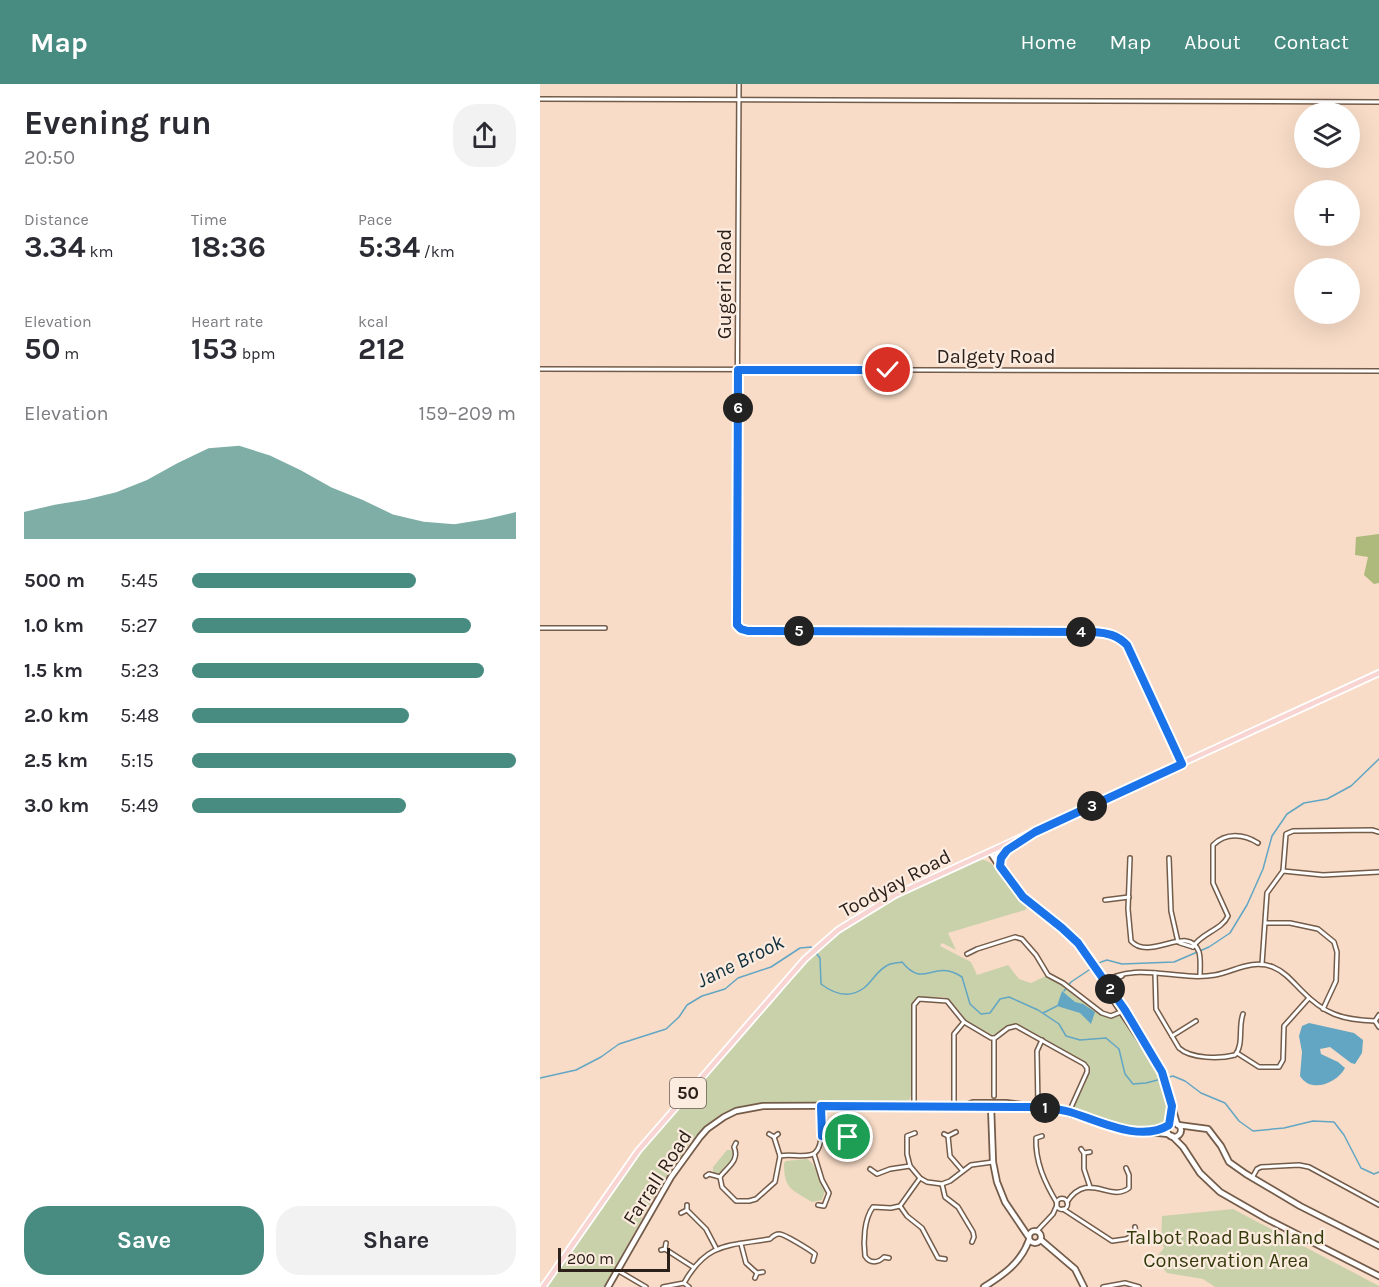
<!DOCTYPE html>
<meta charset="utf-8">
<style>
body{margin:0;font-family:Karla,sans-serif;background:#f2f2f3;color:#2b2b33;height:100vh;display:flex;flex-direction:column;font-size:22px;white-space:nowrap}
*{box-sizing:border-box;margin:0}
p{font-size:20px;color:#7c7c81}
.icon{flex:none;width:33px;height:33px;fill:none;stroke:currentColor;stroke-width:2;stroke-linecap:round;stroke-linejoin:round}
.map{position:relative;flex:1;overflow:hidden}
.side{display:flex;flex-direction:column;background:#fff;width:540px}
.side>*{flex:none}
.controls{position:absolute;left:754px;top:18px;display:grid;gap:12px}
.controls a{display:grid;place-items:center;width:66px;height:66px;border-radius:50%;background:#fff;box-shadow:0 6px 24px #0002;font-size:30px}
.scale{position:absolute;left:18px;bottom:15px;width:112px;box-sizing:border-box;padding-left:6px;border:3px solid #2b211a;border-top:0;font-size:16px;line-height:21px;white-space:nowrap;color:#2b211a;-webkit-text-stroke:4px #fcebdf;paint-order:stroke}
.pin{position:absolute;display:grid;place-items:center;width:51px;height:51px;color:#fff;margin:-26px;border:3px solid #fff;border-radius:50%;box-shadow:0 2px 6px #0007}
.km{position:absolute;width:30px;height:30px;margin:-15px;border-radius:50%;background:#222;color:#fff;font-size:16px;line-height:30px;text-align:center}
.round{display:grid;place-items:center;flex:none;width:63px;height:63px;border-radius:24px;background:#f2f2f3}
.overview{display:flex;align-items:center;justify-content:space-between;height:102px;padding:0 24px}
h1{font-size:33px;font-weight:700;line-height:45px}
.metrics{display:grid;grid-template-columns:repeat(3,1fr);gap:9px;height:102px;padding:6px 24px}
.metrics div{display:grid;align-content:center}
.metrics b{font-size:30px;font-weight:700}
.metrics small{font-size:16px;font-weight:400}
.metrics p{font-size:16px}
.chart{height:168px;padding:12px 24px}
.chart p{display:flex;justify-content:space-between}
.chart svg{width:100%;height:108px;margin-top:6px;fill:#488c81;opacity:.7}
.button{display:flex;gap:12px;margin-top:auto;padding:12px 24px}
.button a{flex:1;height:69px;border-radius:24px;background:#488c81;color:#fff;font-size:24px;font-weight:700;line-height:69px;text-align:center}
.button a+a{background:#f2f2f3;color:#2b2b33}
ul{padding:0 24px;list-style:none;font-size:20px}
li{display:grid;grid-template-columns:96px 72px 1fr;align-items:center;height:45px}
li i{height:15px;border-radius:8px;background:#488c81}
header{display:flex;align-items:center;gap:36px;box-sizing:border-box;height:84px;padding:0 30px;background:#488c81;color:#fff}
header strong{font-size:28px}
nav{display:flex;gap:33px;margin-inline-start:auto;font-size:21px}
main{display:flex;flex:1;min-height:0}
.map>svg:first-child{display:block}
.green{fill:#c9d1aa}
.forest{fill:#aeb97c}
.water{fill:#62a6c4}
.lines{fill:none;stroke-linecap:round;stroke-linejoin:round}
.stream{stroke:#62a6c4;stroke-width:1.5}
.street-casing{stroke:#745c4a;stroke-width:6}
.secondary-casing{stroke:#745c4a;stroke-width:8}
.primary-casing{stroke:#fff;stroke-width:8}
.street{stroke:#fff;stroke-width:3}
.secondary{stroke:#fff;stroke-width:4.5}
.primary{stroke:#f8d5d3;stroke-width:4.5}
.route-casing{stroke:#fff;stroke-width:12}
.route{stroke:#1a73e8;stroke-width:8}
.labels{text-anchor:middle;stroke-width:4.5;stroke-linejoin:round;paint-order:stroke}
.shield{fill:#fcebdf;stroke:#6a5e55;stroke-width:1.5}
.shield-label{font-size:18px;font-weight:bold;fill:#2b211a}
.street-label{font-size:20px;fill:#2b211a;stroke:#fcebdf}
.park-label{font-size:20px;fill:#333a0a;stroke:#fcebdf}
.water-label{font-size:21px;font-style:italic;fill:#10303e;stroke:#fcebdf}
</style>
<header>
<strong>Map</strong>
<nav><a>Home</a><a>Map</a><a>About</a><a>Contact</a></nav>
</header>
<main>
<section class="side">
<div class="overview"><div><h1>Evening run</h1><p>20:50</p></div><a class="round"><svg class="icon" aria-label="share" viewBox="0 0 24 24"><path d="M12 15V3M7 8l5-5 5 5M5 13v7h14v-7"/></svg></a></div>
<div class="metrics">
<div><p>Distance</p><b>3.34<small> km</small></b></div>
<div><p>Time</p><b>18:36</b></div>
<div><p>Pace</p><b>5:34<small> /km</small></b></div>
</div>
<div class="metrics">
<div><p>Elevation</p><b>50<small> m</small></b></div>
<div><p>Heart rate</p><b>153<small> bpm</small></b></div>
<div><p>kcal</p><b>212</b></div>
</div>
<div class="chart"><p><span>Elevation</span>159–209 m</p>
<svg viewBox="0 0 160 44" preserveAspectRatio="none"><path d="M0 44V33L10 30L20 28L30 25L40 20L50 13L60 7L70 6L80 10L90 16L100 23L110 28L120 34L130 37L140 38L150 36L160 33V44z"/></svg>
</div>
<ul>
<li><b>500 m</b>5:45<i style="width:69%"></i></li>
<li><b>1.0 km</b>5:27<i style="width:86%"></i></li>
<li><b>1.5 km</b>5:23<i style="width:90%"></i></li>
<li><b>2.0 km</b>5:48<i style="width:67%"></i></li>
<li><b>2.5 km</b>5:15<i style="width:100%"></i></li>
<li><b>3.0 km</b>5:49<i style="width:66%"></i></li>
</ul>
<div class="button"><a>Save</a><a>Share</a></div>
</section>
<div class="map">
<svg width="839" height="1203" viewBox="0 0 839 1203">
<rect width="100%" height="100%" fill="#f8dcc7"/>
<g class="green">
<path d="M442,775L451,779L467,801L489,822L485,826L408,849L416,866L402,859L400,862L431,878L437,891L468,881L479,895L491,899L508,891L525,901L568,932L582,928C599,953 638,1002 629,1033C627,1038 626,1041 621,1043C596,1051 560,1036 536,1027L534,1021C540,1009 554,990 546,978L478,941L468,942L452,952L426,936L409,915L404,913H380L374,916L371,924V1012L369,1017H362V1020L199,1024L181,1030L163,1044L148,1062L120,1102L64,1203H3L68,1109L119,1043L279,863L332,824L431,776Z"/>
<polygon points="187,1066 192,1066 194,1068 191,1079 180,1089 173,1089 173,1083"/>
<path d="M267,1075C278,1081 277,1097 285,1107L282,1116L272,1118C251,1105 244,1105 244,1079L246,1077Z"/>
<polygon points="693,1125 839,1202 839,1203 675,1203 663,1195 627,1189 615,1175 624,1164 621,1157 622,1132"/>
</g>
<polygon class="forest" points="839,450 839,499 834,500 824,491 828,473 815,471 816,453"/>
<g class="water">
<polygon points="522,907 535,918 543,920 555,928 551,940 540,929 517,922"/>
<path d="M769,939L814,949L823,956L822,969L815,980L811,979L790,963L780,965L781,970L798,978L805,984C797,999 771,1010 760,992L762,968L759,952L762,942Z"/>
</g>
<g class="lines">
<g class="stream">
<path d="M276,869L280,874L281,900C294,910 309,915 324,904C333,897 337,886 348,881C352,879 358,879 362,878C385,906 392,874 422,893L430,920L441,930L450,929L460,915L469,913L498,926L519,940L526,952L540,956L566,954L579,965L585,990L593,1000L606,999L633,992L645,997L661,1009L685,1019L699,1037L713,1047L744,1044L773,1037L794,1038L804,1051L821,1084L834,1090L839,1088"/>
<polyline points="524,907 531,898 561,878 567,876 582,880 634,878 669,863 690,849 707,821 723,785 732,752 747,730 764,719 787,715 811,702 839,675"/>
<polyline points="503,929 517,922"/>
<polyline points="0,994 36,986 61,973 79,960 126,945 139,933 147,921 162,912 185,905 198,894 231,883 260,864 271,863 273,865"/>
</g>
<g class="street-casing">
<g id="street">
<polyline points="199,0 196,536 199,543 208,547 567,549 578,553 587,561 641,678"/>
<polyline points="0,15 839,18"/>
<polyline points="0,285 839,287"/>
<polyline points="0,544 65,544"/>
<path d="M590,774L588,825L591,857C610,878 649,839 659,868C661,875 660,884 660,891"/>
<polyline points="629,774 631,827 638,858"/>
<polyline points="743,787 783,791 839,788"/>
<polyline points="565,816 589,813"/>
<polyline points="726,839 750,839 778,845 794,858 797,868 796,897 783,925"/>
<polyline points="640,859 653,863"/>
<path d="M653,863C661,849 682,846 688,832L673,799V761C686,748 704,750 718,759"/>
<polyline points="427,870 437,865 475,853 482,855 496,871 508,891 523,899 562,929 571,932 583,927"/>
<polyline points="722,880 727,809 743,787 746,750 753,747 832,746 839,748"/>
<path d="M615,889L616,925L639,964C651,975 680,975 695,971C704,961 698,943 703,930"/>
<path d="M562,899C596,876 638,898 675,891C695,887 712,875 733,883C745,888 752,897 761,906C784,930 802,936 835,937"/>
<polyline points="564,901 582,892"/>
<polyline points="839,931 835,937 839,943"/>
<polyline points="632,952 656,937"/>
<polyline points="454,954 454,1012"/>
<polyline points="697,969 719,983 739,983 743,976 744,942 769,914"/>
<polyline points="374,1021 374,921 379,915 407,917 424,938 451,954 455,954 468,944 476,942 544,980 547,984 547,988 529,1028"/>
<polyline points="414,1021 414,950 424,938"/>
<polyline points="498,1023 497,967 502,956"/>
<polyline points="375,1049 367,1052 367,1070 370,1082 380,1094 387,1098 402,1100 410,1097 431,1081 453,1078"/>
<polyline points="229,1050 234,1053 238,1050"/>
<polyline points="404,1050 408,1052 416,1048"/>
<polyline points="282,1052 304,1052 311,1054 316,1050"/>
<polyline points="408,1052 410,1072 422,1086"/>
<path d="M502,1052L496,1054C495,1078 505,1099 517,1119"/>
<polyline points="234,1053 240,1072"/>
<path d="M196,1059L194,1063C200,1077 187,1083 180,1093L182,1103L196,1117H209L216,1115L235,1098L240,1072C250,1070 260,1073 270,1071C286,1069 281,1033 281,1022"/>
<polyline points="541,1065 544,1069 550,1068"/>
<polyline points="544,1069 544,1085 550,1103"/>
<polyline points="274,1070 282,1096 289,1109 284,1122 278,1121"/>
<polyline points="330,1085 337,1090 350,1085 370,1082"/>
<polyline points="166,1092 169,1090 180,1093"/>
<polyline points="712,1094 717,1085 721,1083 759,1081 769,1083 839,1121"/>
<polyline points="402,1100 405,1113 418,1123 433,1148 434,1153 432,1158"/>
<circle cx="522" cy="1120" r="5.5"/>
<path d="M527,1118C548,1086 570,1119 589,1104V1091L586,1084"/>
<polyline points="147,1121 147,1126 166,1145 176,1164"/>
<polyline points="360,1122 367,1132 382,1144 398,1174 405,1175"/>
<polyline points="523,1125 572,1157 586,1155 596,1150 595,1143"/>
<polyline points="141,1129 147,1126"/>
<polyline points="497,1147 513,1130 517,1121"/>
<polyline points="201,1160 206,1179 217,1189"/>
<polyline points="125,1165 153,1183"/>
<polyline points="121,1166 125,1165 126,1159"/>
<path d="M349,1174L344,1173C338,1179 330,1180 325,1172C323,1157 324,1135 333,1123L351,1124L360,1122L380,1094"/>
<polyline points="77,1186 106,1203"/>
<polyline points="215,1194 217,1189 223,1188"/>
<polyline points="144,1199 149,1203"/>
<path d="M123,1203L144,1199C167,1158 188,1162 230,1155C232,1153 236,1150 239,1150C243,1149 270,1166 275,1170L273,1177"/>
<polyline points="563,1203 585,1199 599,1203"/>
</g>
</g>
<g class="secondary-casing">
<g id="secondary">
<polyline points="455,766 460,779"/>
<polyline points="450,768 470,798 483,813 522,844 538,859 585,926 595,946"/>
<polyline points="573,915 622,988 637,1040"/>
<polyline points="428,1021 433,1019 466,1019 513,1025 582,1045 628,1050"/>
<polyline points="451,1022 453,1078 457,1098 465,1118 488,1152"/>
<circle cx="634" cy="1046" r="7"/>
<polyline points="638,1041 668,1045 681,1062 689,1078 706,1090 760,1122 839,1162"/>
<polyline points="632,1052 643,1063 660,1089 680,1108 727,1135 839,1192"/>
<circle cx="495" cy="1153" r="6"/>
<polyline points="501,1156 535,1185 544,1203"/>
<polyline points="68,1203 131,1093 160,1053 167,1045 184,1033 196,1027 223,1022 428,1021 455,1024 472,1022"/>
<path d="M444,1203C463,1191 481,1179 489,1156"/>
</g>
</g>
<g class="primary-casing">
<g id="primary">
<polyline points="460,778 467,766 482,756"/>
<polyline points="3,1203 98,1067 244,899 265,875 298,846 355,811 839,589"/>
</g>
</g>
<use href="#street" class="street"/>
<use href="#secondary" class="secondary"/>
<use href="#primary" class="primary"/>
</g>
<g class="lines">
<g class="route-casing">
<path id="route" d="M308,1053L282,1052L281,1022L498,1023C509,1024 520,1025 530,1028C560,1037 600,1059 629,1041L632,1022L622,988L585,926L538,859L522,844L483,813L460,782L461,774L467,766L495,748L642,680L587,561C577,551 568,549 553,548L208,547L201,545L197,541L198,286H348"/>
</g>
<use href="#route" class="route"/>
</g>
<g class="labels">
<rect class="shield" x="130" y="994" width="36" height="30" rx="4.5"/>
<g class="shield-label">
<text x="148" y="1015">50</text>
</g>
<g class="street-label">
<text transform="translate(184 200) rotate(-90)" y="7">Gugeri Road</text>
<text x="456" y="279">Dalgety Road</text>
<text transform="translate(355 799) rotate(-28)" y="7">Toodyay Road</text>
<text transform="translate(117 1093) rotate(-57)" y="7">Farrall Road</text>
</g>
<g class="park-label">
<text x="686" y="1160">Talbot Road Bushland<tspan x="686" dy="23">Conservation Area</tspan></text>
</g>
<g class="water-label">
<text transform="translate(200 877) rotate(-26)" y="7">Jane Brook</text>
</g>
</g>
</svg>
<div class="controls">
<a><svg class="icon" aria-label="layers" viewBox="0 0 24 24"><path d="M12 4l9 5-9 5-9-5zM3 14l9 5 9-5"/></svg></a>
<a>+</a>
<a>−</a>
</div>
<div class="scale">200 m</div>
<div class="pin" style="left:308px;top:1053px;background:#1e9e55"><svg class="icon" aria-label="arrive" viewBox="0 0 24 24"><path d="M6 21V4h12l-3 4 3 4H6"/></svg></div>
<div class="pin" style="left:348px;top:286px;background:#d93025"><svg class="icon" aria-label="check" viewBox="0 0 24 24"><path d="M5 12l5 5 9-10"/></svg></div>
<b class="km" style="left:505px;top:1024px">1</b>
<b class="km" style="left:570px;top:905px">2</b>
<b class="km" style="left:552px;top:722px">3</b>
<b class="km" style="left:541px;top:548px">4</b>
<b class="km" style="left:259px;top:547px">5</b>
<b class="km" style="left:198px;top:324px">6</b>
</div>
</main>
